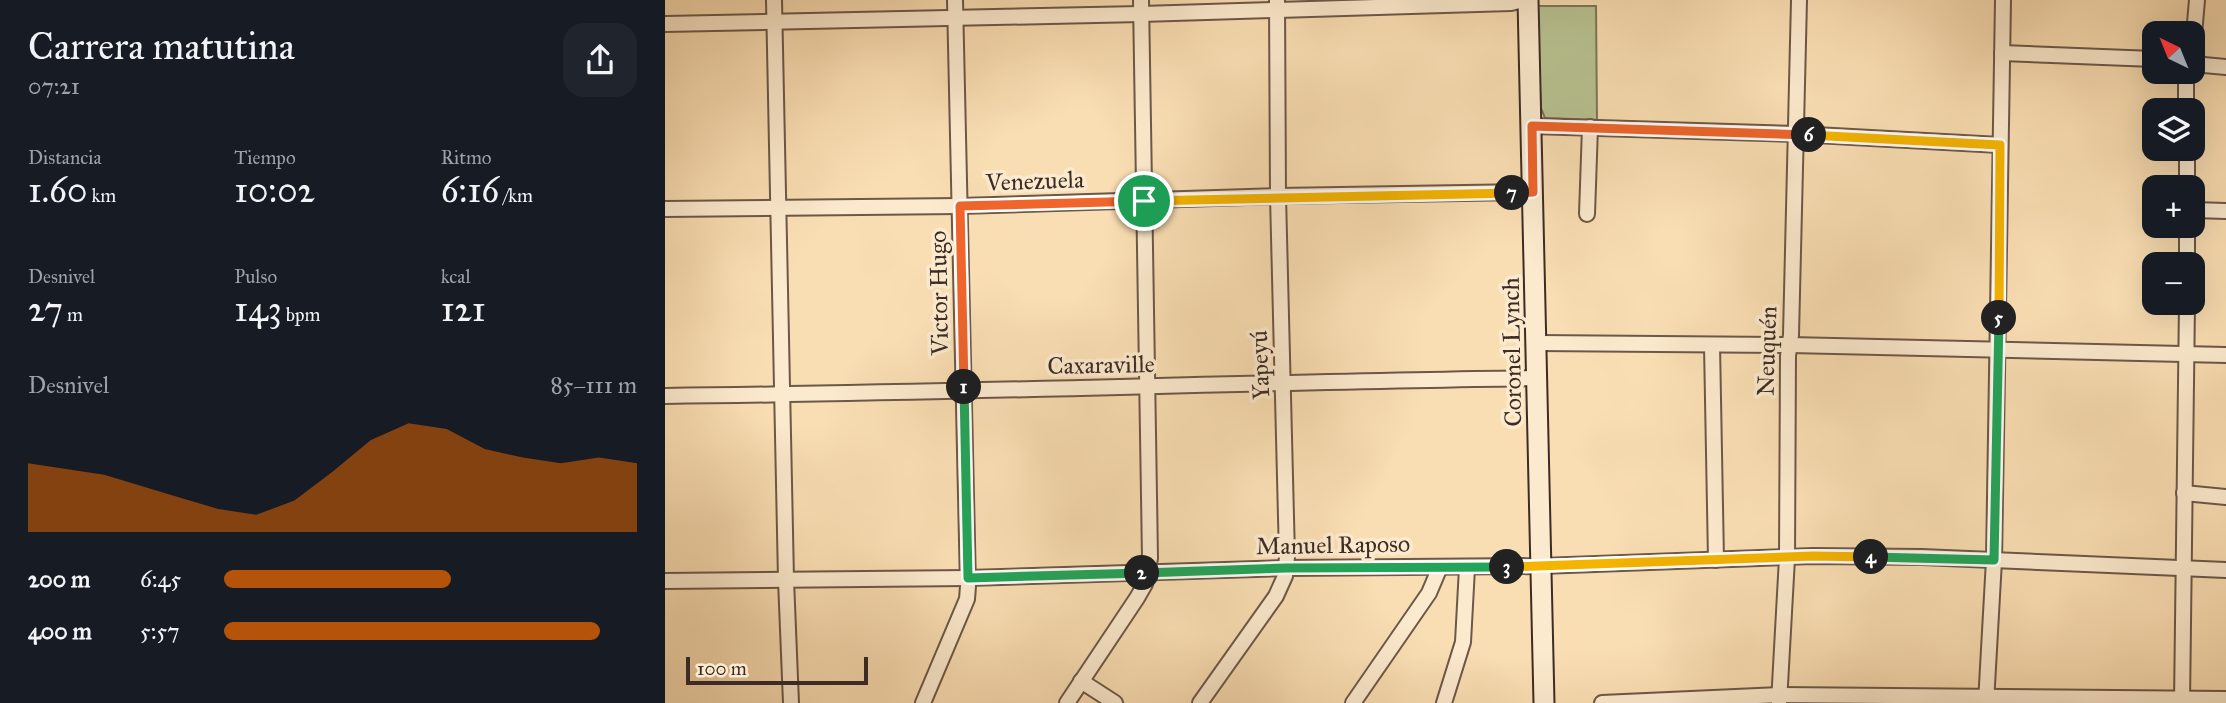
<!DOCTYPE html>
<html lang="es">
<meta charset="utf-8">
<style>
body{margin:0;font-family:"IM FELL Great Primer",serif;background:#20242c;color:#f1f3f6;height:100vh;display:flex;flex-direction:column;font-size:26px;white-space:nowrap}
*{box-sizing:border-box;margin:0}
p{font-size:23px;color:#9ea1a6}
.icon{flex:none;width:38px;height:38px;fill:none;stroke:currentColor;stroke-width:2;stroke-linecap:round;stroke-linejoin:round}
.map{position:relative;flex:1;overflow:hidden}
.panel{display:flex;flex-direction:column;background:#171b24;width:665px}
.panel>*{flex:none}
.needle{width:46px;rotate:317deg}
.fabs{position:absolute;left:1477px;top:21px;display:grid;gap:14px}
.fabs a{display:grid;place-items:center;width:63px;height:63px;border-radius:14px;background:#171b24;box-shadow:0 7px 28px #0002;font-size:35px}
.scale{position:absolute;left:21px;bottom:18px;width:182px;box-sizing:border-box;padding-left:7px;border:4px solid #3c2c25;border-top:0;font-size:19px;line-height:24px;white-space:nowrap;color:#3c2c25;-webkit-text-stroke:5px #fceace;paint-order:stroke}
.pin{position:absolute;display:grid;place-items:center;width:60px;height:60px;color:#fff;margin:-30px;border:4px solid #fff;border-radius:50%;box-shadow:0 2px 7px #0007}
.km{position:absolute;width:35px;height:35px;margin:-18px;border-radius:50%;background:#222;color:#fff;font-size:19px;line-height:35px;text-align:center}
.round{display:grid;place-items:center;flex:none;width:74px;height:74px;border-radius:21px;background:#20242c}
.head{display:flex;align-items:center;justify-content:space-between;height:119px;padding:0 28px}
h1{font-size:38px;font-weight:600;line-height:52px}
.metrics{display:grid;grid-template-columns:repeat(3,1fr);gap:10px;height:119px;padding:7px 28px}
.metrics div{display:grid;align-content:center}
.metrics b{font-size:35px;font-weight:600}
.metrics small{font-size:19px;font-weight:400}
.metrics p{font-size:19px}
.chart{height:196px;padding:14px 28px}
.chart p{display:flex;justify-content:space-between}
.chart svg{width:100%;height:126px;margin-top:7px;fill:#b45309;opacity:.7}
ul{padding:0 28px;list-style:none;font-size:23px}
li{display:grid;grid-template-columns:112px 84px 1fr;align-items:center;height:52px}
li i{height:18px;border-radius:9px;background:#b45309}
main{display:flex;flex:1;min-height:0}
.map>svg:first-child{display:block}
.green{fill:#b8c291;stroke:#7a775b;stroke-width:2}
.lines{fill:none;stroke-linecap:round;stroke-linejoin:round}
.street-casing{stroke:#6c5848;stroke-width:18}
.secondary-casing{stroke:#3c2c25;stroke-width:23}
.street{stroke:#fceace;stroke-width:14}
.secondary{stroke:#fceace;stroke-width:19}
.split-1-casing{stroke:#fff;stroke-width:14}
.split-2-casing{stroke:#fff;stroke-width:14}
.split-3-casing{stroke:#fff;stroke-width:14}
.split-4-casing{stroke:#fff;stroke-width:14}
.split-5-casing{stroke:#fff;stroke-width:14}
.split-6-casing{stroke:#fff;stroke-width:14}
.split-7-casing{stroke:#fff;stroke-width:14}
.split-8-casing{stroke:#fff;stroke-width:14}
.split-1{stroke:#f0652b;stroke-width:9}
.split-2{stroke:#22a559;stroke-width:9}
.split-3{stroke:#22a559;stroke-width:9}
.split-4{stroke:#f5b400;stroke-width:9}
.split-5{stroke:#22a559;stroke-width:9}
.split-6{stroke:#f5b400;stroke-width:9}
.split-7{stroke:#f0652b;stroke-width:9}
.split-8{stroke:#f5b400;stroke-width:9}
.labels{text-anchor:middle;stroke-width:7;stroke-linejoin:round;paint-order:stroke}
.street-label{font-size:24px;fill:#3c2c25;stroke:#fceace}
</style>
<main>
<section class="panel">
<div class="head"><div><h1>Carrera matutina</h1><p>07:21</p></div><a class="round"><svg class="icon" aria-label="share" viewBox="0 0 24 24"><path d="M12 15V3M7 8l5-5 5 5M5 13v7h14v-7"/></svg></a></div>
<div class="metrics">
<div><p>Distancia</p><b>1.60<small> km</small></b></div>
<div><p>Tiempo</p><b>10:02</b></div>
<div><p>Ritmo</p><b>6:16<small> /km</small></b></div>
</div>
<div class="metrics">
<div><p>Desnivel</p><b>27<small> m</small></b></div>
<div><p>Pulso</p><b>143<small> bpm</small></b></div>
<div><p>kcal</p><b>121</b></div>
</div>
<div class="chart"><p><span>Desnivel</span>85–111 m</p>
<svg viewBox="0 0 160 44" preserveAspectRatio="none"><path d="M0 44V20L10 22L20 24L30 28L40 32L50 36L60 38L70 33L80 23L90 12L100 6L110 8L120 15L130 18L140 20L150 18L160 20V44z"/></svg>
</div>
<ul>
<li><b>200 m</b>6:45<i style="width:55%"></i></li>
<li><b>400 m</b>5:57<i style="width:91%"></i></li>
</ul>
</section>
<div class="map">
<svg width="1561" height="703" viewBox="0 0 1561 703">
<rect width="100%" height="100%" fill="#fadeb3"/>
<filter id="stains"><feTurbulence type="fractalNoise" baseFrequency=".00286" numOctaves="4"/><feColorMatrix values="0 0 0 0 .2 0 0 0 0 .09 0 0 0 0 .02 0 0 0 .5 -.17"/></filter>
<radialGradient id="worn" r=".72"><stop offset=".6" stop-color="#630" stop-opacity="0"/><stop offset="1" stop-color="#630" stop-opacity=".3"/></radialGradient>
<polygon class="green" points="871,6 931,6 932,120 880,118 876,108"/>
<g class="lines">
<g class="street-casing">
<g id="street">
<polyline points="109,0 121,580 126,703"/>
<polyline points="0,24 476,14 846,3 859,0"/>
<polyline points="1528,46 1532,0"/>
<polyline points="1337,53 1489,59"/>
<polyline points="1528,64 1561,67"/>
<polyline points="1521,72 1521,110"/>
<polyline points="867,126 1132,134 1335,145"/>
<polyline points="1522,149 1522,187"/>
<polyline points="0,209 295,206 613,196 868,192"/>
<polyline points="1528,210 1561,211"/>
<polyline points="922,214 925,127"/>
<polyline points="1522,264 1522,226"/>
<polyline points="872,343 1125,345 1561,355"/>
<polyline points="1047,345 1051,560"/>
<path d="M0,396C291,393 581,382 872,378"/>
<polyline points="1519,493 1561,497"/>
<polyline points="0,581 303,578 621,568 876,566 1148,556 1257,557 1561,570"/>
<polyline points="416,681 450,703"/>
<polyline points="258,703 302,599 303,586 290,0"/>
<polyline points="402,703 472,598 480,584 485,558 476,0"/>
<polyline points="535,703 611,596 620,576 622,557 613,196 612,1"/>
<polyline points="688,703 764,593 775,567"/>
<polyline points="779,703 798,642 802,568"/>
<polyline points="937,703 1115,695 1561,699"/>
<polyline points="1114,703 1122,558 1123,356 1126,335 1134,0"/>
<polyline points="1321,703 1329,560 1338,0"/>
<polyline points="1517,703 1522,303"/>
</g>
</g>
<g class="secondary-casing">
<polyline id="secondary" points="863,0 879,703"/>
</g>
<use href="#street" class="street"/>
<use href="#secondary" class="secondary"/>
</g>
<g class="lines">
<g class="split-1-casing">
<polyline id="split-1" points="299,387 295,206 479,201"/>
</g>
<g class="split-2-casing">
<polyline id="split-2" points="299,387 303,578 477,573"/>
</g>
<g class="split-3-casing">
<polyline id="split-3" points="477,573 621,568 842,567"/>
</g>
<g class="split-4-casing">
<polyline id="split-4" points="842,567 1148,556 1206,557"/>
</g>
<g class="split-5-casing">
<polyline id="split-5" points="1206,557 1329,560 1334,318"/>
</g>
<g class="split-6-casing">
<polyline id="split-6" points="1144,135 1335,145 1334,318"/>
</g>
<g class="split-7-casing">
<polyline id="split-7" points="847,193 868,192 867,126 1144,135"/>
</g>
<g class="split-8-casing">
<polyline id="split-8" points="479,201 847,193"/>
</g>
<use href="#split-1" class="split-1"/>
<use href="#split-2" class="split-2"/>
<use href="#split-3" class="split-3"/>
<use href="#split-4" class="split-4"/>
<use href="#split-5" class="split-5"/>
<use href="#split-6" class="split-6"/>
<use href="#split-7" class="split-7"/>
<use href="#split-8" class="split-8"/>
</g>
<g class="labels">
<g class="street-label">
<text transform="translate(370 181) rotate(-2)" y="8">Venezuela</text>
<text transform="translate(274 293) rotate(-91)" y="8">Victor Hugo</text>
<text transform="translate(1102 351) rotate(-88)" y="8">Neuquén</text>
<text transform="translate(847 352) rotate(-91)" y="8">Coronel Lynch</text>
<text transform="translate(436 365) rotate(-1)" y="8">Caxaraville</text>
<text transform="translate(595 365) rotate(-92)" y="8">Yapeyú</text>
<text transform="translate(668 545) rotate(-1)" y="8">Manuel Raposo</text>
</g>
</g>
<rect width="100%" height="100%" filter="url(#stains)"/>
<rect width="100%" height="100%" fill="url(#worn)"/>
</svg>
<div class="fabs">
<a><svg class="needle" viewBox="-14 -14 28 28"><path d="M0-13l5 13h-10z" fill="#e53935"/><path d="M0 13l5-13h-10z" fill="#9ea1a6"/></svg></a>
<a><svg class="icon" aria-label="layers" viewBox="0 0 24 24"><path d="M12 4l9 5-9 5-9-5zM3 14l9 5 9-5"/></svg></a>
<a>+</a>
<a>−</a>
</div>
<div class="scale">100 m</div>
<div class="pin" style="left:479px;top:201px;background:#1e9e55"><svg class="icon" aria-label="arrive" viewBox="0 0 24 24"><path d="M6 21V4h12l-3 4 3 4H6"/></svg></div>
<b class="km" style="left:299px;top:387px">1</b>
<b class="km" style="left:477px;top:573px">2</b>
<b class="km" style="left:842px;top:567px">3</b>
<b class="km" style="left:1206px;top:557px">4</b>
<b class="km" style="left:1334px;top:318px">5</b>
<b class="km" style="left:1144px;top:135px">6</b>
<b class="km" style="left:847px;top:193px">7</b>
</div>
</main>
